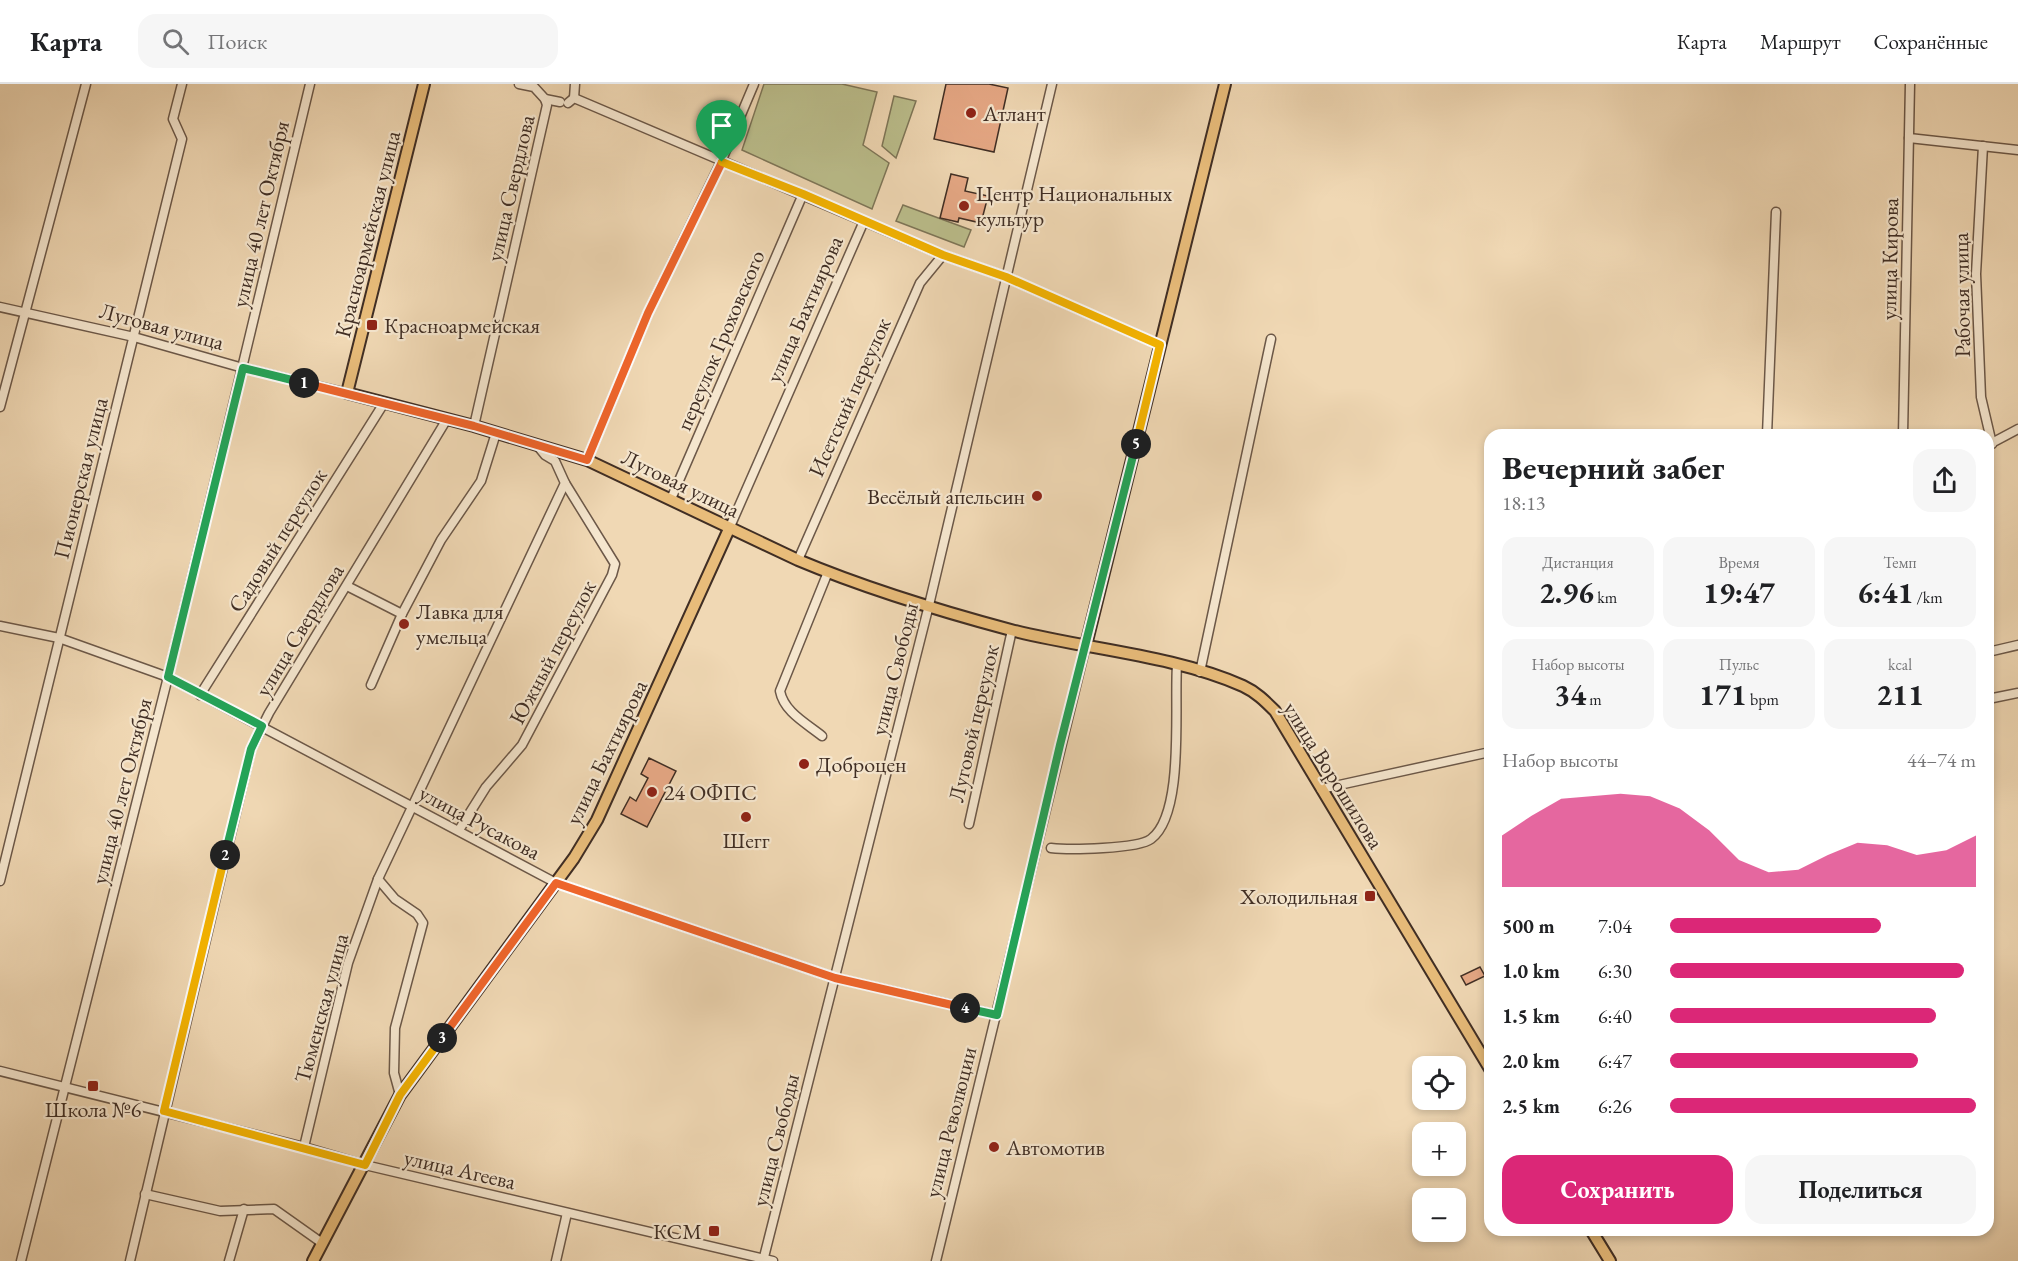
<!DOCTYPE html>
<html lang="ru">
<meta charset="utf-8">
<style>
body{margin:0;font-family:"EB Garamond",serif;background:#f6f6f6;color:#202124;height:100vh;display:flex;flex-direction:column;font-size:22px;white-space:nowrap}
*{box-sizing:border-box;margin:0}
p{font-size:20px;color:#757577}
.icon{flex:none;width:33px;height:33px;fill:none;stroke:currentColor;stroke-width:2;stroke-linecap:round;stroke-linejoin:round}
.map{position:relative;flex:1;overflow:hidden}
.panel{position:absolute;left:1484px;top:345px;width:510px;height:807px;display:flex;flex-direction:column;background:#fff;border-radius:18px;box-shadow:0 3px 9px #0003}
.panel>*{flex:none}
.controls{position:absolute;left:1412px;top:972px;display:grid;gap:12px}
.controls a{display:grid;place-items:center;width:54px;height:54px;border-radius:12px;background:#fff;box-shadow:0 3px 9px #0003;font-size:30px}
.pin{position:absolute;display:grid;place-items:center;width:51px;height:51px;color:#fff;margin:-62px -26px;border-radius:50% 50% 50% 0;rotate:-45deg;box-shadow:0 0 6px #0007}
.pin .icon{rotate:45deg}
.km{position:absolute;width:30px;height:30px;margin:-15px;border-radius:50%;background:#222;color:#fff;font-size:16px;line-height:30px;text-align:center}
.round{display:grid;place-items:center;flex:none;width:63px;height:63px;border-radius:18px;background:#f6f6f6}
.summary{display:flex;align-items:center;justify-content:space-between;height:102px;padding:0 18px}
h1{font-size:33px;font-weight:700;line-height:45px}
.metrics{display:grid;grid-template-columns:repeat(3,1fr);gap:9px;height:102px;padding:6px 18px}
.metrics div{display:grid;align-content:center;border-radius:15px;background:#f6f6f6;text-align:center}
.metrics b{font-size:30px;font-weight:700}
.metrics small{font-size:16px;font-weight:400}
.metrics p{font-size:16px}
.chart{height:168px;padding:12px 18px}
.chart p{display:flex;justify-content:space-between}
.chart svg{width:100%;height:108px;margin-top:6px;fill:#db2777;opacity:.7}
.primary-button{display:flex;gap:12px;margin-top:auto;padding:12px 18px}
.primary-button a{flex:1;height:69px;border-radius:18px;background:#db2777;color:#fff;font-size:24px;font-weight:700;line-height:69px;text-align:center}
.primary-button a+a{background:#f6f6f6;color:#202124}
ul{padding:0 18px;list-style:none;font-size:20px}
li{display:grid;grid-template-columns:96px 72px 1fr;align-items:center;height:45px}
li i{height:15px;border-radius:8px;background:#db2777}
header{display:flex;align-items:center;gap:36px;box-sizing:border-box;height:84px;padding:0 30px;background:#fff;border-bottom:2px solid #e0e0e0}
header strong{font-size:28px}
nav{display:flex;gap:33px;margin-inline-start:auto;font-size:21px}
.search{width:420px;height:54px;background:#f6f6f6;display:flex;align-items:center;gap:15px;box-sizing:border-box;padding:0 21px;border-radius:18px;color:#757577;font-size:22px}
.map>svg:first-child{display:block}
.green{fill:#bbbe8c;stroke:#7e7658;stroke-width:1.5}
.building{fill:#e6a885;stroke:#402e24;stroke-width:1.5}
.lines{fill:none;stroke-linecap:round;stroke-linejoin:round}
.minor-casing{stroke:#6c5848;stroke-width:11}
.major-casing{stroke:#402e24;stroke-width:14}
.minor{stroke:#f5e6ce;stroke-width:8}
.major{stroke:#e8bc7a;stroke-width:10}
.split-1-casing{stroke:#fff;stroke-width:12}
.split-2-casing{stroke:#fff;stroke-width:12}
.split-3-casing{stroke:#fff;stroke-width:12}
.split-4-casing{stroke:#fff;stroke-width:12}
.split-5-casing{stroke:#fff;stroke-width:12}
.split-6-casing{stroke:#fff;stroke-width:12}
.split-1{stroke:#f0652b;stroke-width:8}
.split-2{stroke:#22a559;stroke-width:8}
.split-3{stroke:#f5b400;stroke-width:8}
.split-4{stroke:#f0652b;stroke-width:8}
.split-5{stroke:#22a559;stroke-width:8}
.split-6{stroke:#f5b400;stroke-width:8}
.poi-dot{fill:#8f2418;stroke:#f5e6ce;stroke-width:2}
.labels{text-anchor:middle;stroke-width:4.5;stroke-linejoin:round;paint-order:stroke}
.poi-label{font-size:22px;fill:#402e24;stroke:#f5e6ce;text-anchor:start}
.street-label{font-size:22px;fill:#402e24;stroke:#f5e6ce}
</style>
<header>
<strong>Карта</strong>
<div class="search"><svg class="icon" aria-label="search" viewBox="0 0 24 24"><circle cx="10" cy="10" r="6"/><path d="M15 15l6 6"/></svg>Поиск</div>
<nav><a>Карта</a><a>Маршрут</a><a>Сохранённые</a></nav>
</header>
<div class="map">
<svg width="2018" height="1177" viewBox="0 0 2018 1177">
<rect width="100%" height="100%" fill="#f0d8b4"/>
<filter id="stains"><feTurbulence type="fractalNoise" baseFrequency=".00333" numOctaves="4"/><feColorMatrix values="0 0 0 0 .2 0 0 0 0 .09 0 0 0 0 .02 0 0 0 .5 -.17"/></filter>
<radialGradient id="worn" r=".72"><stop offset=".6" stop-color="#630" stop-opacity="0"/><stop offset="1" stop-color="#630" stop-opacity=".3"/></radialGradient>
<g class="green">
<polygon points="764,0 842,0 877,8 863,61 889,79 872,125 742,66"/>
<polygon points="894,12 916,17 896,74 882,62"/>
<polygon points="903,121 971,146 964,163 896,137"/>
</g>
<g class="building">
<polygon points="946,0 989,0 1008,4 994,68 934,55"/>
<polygon points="951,90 968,94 965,107 988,112 981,139 959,134 958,138 940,134"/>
<polygon points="649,674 676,687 647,743 621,730 630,713 636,717 648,694 641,690"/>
<polygon points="1480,883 1485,892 1466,901 1461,892"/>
</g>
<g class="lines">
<g class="minor-casing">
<g id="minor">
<polyline points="519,0 534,3 545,15 560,18"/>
<polyline points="574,14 575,0"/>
<polyline points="568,19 574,14 943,171 1006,193 1160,261"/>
<polyline points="1909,54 2018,66"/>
<polyline points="1983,62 1976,190 1981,313 1992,360"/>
<polyline points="0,223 134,253 243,284 347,309"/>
<polyline points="0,323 86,0"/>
<polyline points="474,342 547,21 545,15"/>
<polyline points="1767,351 1776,128"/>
<polyline points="1903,351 1910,0"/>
<polyline points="1988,361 2018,345"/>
<polyline points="587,376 648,229 721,78 754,0"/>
<polyline points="671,415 803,110"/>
<polyline points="729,445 864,137"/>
<polyline points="798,476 920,199 943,171"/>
<polyline points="347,502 402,530"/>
<polyline points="0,542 59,554 168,593 556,799 835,894 997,931"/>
<polyline points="1988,568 2018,561"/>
<polyline points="1200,588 1271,255"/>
<polyline points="371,601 402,530 441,456 481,397 496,349"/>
<polyline points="200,611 384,319"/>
<polyline points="1988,615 2018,609"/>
<path d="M822,652C806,639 784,628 780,607L828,488"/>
<polyline points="1321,705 1490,668"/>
<polyline points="969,740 1012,546"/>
<polyline points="459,746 486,703 522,661 612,491 615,480 565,399"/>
<path d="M1051,764C1069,766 1138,765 1151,755C1185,730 1174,621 1177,581"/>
<polyline points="0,797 182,55 173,35 182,0"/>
<polyline points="0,987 304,1063 365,1081 773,1177"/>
<polyline points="400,1011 394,989 395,944 423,839 417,830 395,815 378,795 565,399 555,377 545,371 536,360"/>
<polyline points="304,1063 348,879 378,795"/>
<polyline points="145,1110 220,1127 274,1125 322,1159"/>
<polyline points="21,1177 168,593 310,0"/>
<polyline points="130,1177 251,665 269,629 447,335"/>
<polyline points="229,1177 244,1125"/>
<polyline points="556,1177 567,1129"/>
<polyline points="763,1177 929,521 1052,0"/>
<polyline points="936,1177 1086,561"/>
</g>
</g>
<g class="major-casing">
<g id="major">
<path d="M424,0L347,309L474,342L587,376L798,476C867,505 940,527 1011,546C1084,565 1174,571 1243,602C1256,608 1265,617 1275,627L1490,985"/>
<polyline points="1086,561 1225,0"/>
<polyline points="1591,1146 1610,1177"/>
<polyline points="313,1177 400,1011 574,774 597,736 729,445"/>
</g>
</g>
<use href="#minor" class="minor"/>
<use href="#major" class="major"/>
</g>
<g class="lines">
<g class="split-1-casing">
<polyline id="split-1" points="304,299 474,342 587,376 648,229 722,78"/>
</g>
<g class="split-2-casing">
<polyline id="split-2" points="225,771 251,665 262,642 168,593 243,284 304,299"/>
</g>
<g class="split-3-casing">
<polyline id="split-3" points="225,771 164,1027 365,1081 400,1011 442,954"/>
</g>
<g class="split-4-casing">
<polyline id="split-4" points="442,954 556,799 835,894 965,924"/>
</g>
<g class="split-5-casing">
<polyline id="split-5" points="965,924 997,931 1060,661 1136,360"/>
</g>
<g class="split-6-casing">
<polyline id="split-6" points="722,78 803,110 943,171 1006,193 1160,261 1136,360"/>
</g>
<use href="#split-1" class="split-1"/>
<use href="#split-2" class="split-2"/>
<use href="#split-3" class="split-3"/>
<use href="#split-4" class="split-4"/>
<use href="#split-5" class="split-5"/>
<use href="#split-6" class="split-6"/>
</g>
<g class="poi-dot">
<circle cx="971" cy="29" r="6"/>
<circle cx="964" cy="122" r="6"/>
<rect x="366" y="235" width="12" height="12" rx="3"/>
<circle cx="1037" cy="412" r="6"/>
<circle cx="404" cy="540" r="6"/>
<circle cx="804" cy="680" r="6"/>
<circle cx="652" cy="708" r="6"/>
<circle cx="746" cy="733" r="6"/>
<rect x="1364" y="806" width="12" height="12" rx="3"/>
<rect x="87" y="996" width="12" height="12" rx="3"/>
<circle cx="994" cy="1063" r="6"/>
<rect x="708" y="1141" width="12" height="12" rx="3"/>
</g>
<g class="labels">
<g class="poi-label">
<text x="983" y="37">Атлант</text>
<text x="976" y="117">Центр Национальных<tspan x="976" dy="25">культур</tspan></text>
<text x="384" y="249">Красноармейская</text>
<text x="1025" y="420" text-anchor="end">Весёлый апельсин</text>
<text x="416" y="535">Лавка для<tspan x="416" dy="25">умельца</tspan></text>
<text x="816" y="688">Доброцен</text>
<text x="664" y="716">24 ОФПС</text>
<text x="746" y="764" text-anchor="middle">Шегг</text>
<text x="1358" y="820" text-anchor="end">Холодильная</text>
<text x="93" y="1033" text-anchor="middle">Школа №6</text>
<text x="1006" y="1071">Автомотив</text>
<text x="702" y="1155" text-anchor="end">КСМ</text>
</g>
<g class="street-label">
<text transform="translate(510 104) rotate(-77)" y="8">улица Свердлова</text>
<text transform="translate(260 130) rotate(-77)" y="8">улица 40 лет Октября</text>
<text transform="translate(367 150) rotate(-76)" y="8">Красноармейская улица</text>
<text transform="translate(1889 175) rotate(-89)" y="8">улица Кирова</text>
<text transform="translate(1961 211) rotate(-91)" y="8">Рабочая улица</text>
<text transform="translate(804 225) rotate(-66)" y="8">улица Бахтиярова</text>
<text transform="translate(162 242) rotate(15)" y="8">Луговая улица</text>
<text transform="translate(720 256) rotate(-67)" y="8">переулок Гроховского</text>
<text transform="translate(849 313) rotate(-66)" y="8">Исетский переулок</text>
<text transform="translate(80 394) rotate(-76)" y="8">Пионерская улица</text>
<text transform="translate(681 399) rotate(26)" y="8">Луговая улица</text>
<text transform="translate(277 456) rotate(-58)" y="8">Садовый переулок</text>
<text transform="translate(299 546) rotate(-59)" y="8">улица Свердлова</text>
<text transform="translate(552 568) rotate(-62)" y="8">Южный переулок</text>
<text transform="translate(894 585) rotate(-76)" y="8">улица Свободы</text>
<text transform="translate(973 639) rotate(-77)" y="8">Луговой переулок</text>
<text transform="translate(606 668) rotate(-64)" y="8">улица Бахтиярова</text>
<text transform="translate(1334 691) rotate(58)" y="8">улица Ворошилова</text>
<text transform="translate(121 707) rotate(-76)" y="8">улица 40 лет Октября</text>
<text transform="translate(480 738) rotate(28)" y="8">улица Русакова</text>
<text transform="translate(321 924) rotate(-75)" y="8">Тюменская улица</text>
<text transform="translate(950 1038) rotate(-76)" y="8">улица Революции</text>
<text transform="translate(775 1056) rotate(-76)" y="8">улица Свободы</text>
<text transform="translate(460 1085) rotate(13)" y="8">улица Агеева</text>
</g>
</g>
<rect width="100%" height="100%" filter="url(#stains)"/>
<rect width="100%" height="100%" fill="url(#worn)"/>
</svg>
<div class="controls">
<a><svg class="icon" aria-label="locate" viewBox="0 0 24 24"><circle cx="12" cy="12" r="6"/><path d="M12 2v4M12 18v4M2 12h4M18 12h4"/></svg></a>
<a>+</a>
<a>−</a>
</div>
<div class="pin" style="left:722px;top:78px;background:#1e9e55"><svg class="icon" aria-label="arrive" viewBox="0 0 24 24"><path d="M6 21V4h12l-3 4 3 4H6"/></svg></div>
<b class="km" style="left:304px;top:299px">1</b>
<b class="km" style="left:225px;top:771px">2</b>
<b class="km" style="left:442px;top:954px">3</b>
<b class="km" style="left:965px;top:924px">4</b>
<b class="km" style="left:1136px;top:360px">5</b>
<section class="panel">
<div class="summary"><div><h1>Вечерний забег</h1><p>18:13</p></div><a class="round"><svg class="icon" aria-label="share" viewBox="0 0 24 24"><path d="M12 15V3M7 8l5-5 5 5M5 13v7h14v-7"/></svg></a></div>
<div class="metrics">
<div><p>Дистанция</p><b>2.96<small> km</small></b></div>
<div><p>Время</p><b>19:47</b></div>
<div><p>Темп</p><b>6:41<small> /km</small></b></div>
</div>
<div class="metrics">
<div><p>Набор высоты</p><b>34<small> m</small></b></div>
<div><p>Пульс</p><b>171<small> bpm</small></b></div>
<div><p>kcal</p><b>211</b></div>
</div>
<div class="chart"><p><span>Набор высоты</span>44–74 m</p>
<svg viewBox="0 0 160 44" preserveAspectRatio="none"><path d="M0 44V23L10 15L20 8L30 7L40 6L50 7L60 12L70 21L80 33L90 38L100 37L110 31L120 26L130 27L140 31L150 29L160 23V44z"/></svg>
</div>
<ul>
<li><b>500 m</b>7:04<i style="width:69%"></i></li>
<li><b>1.0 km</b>6:30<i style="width:96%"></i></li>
<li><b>1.5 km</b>6:40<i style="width:87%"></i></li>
<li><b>2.0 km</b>6:47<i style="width:81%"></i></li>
<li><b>2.5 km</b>6:26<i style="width:100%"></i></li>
</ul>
<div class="primary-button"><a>Сохранить</a><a>Поделиться</a></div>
</section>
</div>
